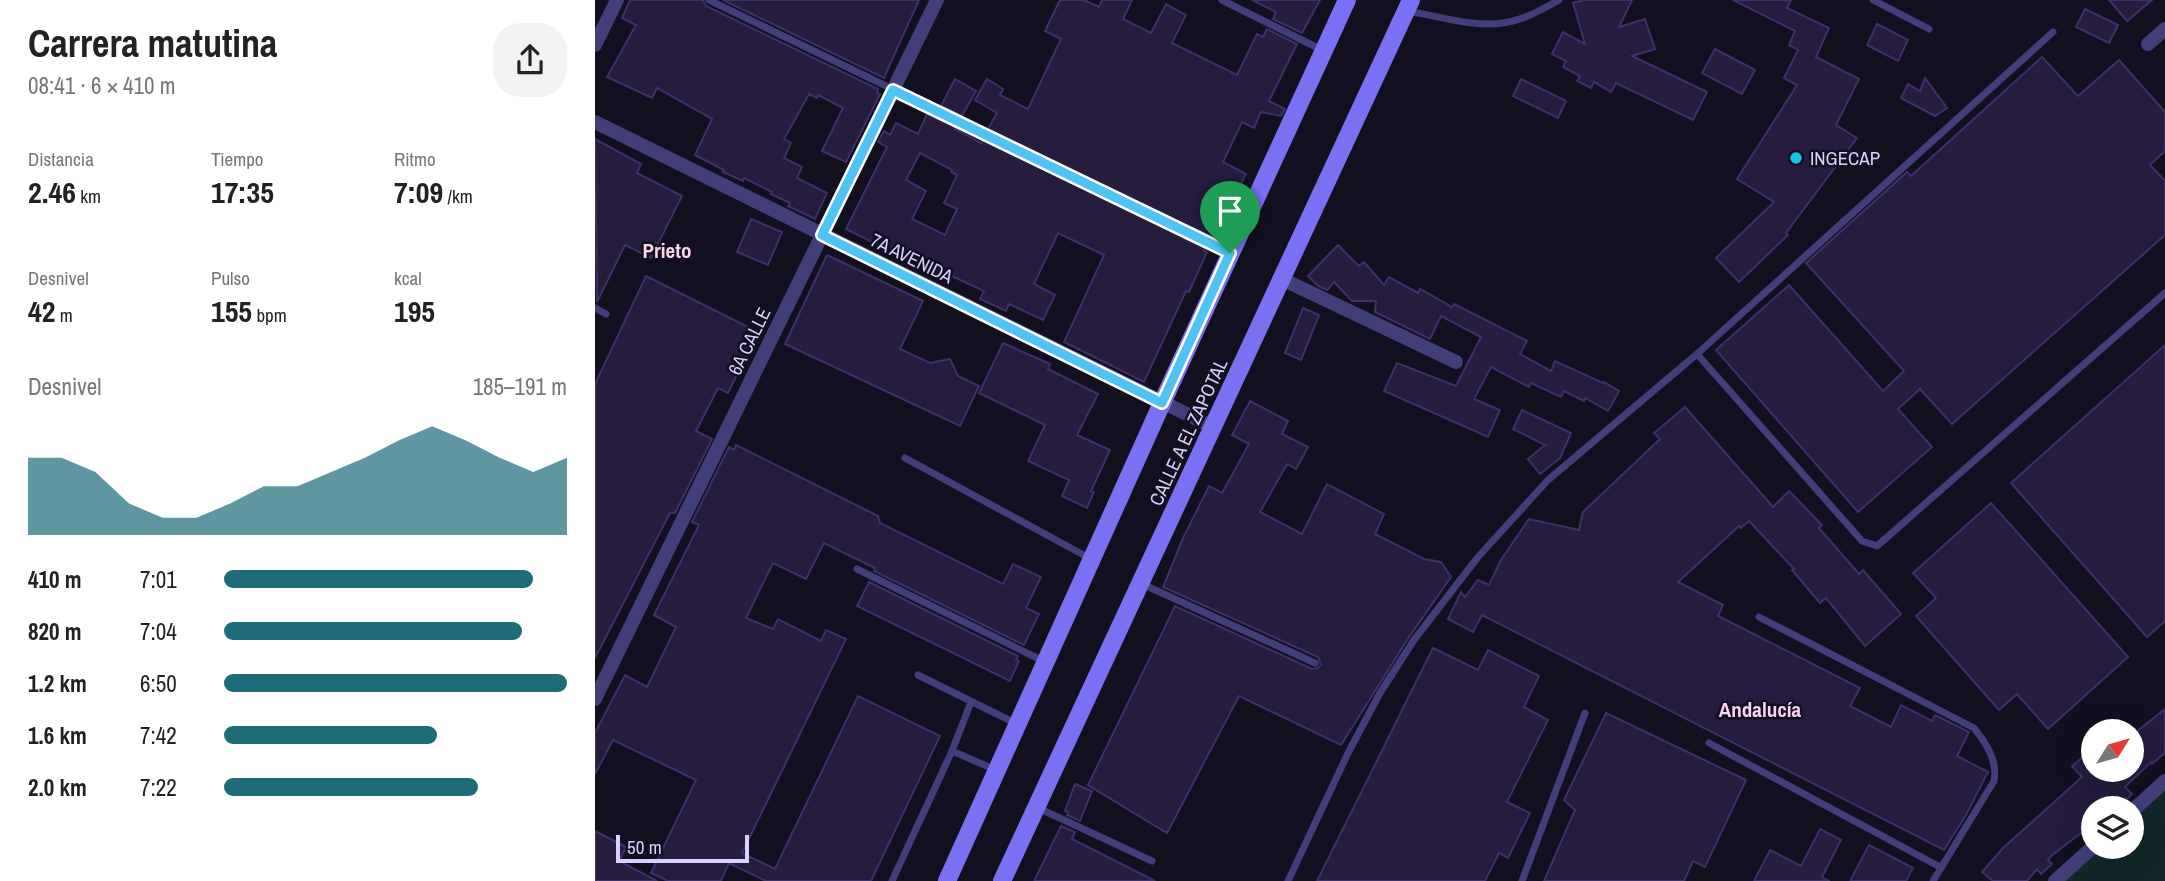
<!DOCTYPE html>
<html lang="es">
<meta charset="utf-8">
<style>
body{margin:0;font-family:"Archivo Narrow",sans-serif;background:#f2f2f2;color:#222;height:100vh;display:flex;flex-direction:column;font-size:26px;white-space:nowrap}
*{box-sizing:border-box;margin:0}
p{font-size:23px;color:#767676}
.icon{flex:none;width:38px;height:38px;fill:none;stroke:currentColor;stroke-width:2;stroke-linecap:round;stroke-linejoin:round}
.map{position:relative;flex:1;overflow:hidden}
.drawer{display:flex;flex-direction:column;background:#fff;width:595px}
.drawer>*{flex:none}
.needle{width:46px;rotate:53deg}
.controls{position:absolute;left:1486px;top:719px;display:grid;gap:14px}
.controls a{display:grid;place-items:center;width:63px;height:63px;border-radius:50%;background:#fff;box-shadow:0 7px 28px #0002;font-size:35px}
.scale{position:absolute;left:21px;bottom:18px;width:133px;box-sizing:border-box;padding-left:7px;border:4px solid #d7d1fb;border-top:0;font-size:19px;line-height:24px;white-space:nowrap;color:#d7d1fb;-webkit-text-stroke:5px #120f1f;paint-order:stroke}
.pin{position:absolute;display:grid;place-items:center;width:60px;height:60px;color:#fff;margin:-72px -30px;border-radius:50% 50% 50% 0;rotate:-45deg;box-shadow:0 0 7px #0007}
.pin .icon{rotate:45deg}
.round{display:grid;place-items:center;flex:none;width:74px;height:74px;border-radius:28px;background:#f2f2f2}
.head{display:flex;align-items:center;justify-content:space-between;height:119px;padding:0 28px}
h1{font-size:38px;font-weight:800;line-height:52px}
.metrics{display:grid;grid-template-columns:repeat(3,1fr);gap:10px;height:119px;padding:7px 28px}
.metrics div{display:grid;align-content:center}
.metrics b{font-size:30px;font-weight:800}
.metrics small{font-size:19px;font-weight:400}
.metrics p{font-size:19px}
.chart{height:196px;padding:14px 28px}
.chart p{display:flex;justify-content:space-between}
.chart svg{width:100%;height:126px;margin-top:7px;fill:#1c6c79;opacity:.7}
ul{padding:0 28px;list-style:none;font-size:23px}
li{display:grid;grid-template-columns:112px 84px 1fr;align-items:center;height:52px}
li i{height:18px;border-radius:9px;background:#1c6c79}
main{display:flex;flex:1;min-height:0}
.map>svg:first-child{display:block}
.green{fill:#122828}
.building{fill:#251c3e;stroke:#3e3068;stroke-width:2;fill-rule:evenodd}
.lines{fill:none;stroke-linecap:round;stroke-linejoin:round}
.lane{stroke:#423e7a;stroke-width:7}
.street{stroke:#423e7a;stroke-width:14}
.secondary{stroke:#7970f2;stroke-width:18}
.route-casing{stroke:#fff;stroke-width:14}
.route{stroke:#4fc3f7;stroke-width:9}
.poi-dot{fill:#14c6e4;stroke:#120f1f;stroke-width:2.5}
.labels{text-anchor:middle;stroke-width:5;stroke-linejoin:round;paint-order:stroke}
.poi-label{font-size:19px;fill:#d7d1fb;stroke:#120f1f;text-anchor:start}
.street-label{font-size:19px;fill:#d7d1fb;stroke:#120f1f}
.neighbourhood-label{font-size:21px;font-weight:bold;fill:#fbd3eb;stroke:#120f1f}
</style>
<main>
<section class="drawer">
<div class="head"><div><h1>Carrera matutina</h1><p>08:41 · 6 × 410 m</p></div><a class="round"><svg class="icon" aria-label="share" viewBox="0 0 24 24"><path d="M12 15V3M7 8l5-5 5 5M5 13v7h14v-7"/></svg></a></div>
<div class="metrics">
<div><p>Distancia</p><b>2.46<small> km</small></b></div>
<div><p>Tiempo</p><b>17:35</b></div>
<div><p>Ritmo</p><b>7:09<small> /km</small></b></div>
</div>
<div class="metrics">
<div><p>Desnivel</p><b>42<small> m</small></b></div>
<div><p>Pulso</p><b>155<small> bpm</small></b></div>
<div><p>kcal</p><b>195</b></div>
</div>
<div class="chart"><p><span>Desnivel</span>185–191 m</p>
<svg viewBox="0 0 160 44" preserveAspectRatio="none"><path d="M0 44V17L10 17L20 22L30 33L40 38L50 38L60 33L70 27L80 27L90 22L100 17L110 11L120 6L130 11L140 17L150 22L160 17V44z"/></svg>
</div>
<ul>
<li><b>410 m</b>7:01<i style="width:90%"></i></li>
<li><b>820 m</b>7:04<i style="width:87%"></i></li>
<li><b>1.2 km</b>6:50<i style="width:100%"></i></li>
<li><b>1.6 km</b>7:42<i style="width:62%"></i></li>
<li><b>2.0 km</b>7:22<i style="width:74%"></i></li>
</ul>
</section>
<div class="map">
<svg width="1570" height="881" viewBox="0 0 1570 881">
<rect width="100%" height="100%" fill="#120f1f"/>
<polygon class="green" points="1570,782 1570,881 1460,881 1498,847 1536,847 1537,812"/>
<g class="building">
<polygon points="35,0 108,0 111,6 283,89 282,93 285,94 251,162 227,151 248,108 223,95 222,98 214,94 189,139 196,143 189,158 207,167 202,178 232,193 220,219 193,206 195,203 176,194 177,192 149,178 148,181 128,172 129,170 100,155 117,119 62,88 57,98 12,77 41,25 27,18"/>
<polygon points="128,0 324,0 289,78"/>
<polygon points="465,0 489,0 504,7 507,0 537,0 528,19 556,33 571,4 591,15 577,43 642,75 662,34 668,37 672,29 702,44 674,101 690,109 686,116 666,112 659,128 647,122 628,162 651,174 644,188 640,185 616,237 393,129 402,113 380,100 392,79 408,89 405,95 433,109 466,39 450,31"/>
<polygon points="657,0 725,0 707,33 678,19 681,12"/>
<polygon points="989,0 1037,0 1024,27 1050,19 1060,49 1037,56 1112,92 1098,120 1021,83 1016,92 999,82 996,88 982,81 985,76 968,67 971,61 957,54 968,32 990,44 978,3"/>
<polygon points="1138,0 1196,0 1192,8 1234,28 1221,57 1264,79 1241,125 1262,138 1191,233 1193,235 1144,282 1121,258 1179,202 1142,179 1202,85 1189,78 1203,50 1194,45 1200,31"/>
<polygon points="1514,0 1557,0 1532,21"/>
<polygon points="1490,9 1523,25 1514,43 1481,27"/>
<polygon points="1282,24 1313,40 1303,61 1272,45"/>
<polygon points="1120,49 1160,70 1147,94 1107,73"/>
<polygon points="1447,57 1483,96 1524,60 1570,112 1570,151 1555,165 1570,181 1570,235 1357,424 1325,389 1303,409 1337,447 1263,512 1121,350 1194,285 1288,391 1309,371 1211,263 1312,172 1316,176"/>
<polygon points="1330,78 1352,108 1340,116 1306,98 1313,84 1325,91"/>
<polygon points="360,79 381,91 367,116 346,106"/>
<polygon points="926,79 971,101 963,118 918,96"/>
<path d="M332,114L361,127L360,129L386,143L388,140L610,248L609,251L612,252L594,292L591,291L549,382L469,342L509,255L463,233L439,284L460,295L448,320L414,304L411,311L385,299L389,291L301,250L299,253L251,229L292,147L283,142L289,131L295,135L301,123L323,134ZM325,153L357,170L356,172L362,175L349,203L362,209L350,235L317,219L331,191L311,180Z"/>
<polygon points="0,139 46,164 42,173 87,196 56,258 30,245 2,302"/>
<polygon points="156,219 187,232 173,265 142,252"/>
<polygon points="743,245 764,266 769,262 789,285 794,277 823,293 825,289 857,307 859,304 932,341 925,354 956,371 960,361 1008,383 1009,382 1024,391 1013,411 990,398 989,401 969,391 966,397 936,383 934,387 896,367 879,399 905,410 893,437 789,391 802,363 861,386 886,337 846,316 835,339 780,312 781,301 757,301 739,282 732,290 723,286 713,276"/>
<polygon points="232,255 328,301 305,349 335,363 355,359 363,376 384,386 365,426 190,344"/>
<polygon points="51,276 163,332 133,393 123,388 101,431 117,439 80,513 75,513 0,658 0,384"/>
<polygon points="708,308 724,315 706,360 690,353"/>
<polygon points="408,343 455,364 453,369 503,394 482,435 515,450 496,491 499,492 492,508 467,496 474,480 433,461 450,425 384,393"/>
<polygon points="1570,345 1570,621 1552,637 1416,483"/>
<polygon points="655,401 693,421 687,434 713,447 701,469 692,464 665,512 707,534 732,484 789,514 780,534 829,559 846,562 856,577 814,637 746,745 644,696 572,833 493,785 580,606 717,669 723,668 726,665 723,657 568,587 589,536 614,486 627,493 654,444 637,435"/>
<polygon points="1090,407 1178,507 1194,491 1227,525 1224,528 1264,574 1268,570 1306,614 1270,646 1231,598 1225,603 1197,570 1199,569 1154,521 1146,528 1144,526 1083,582 1128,605 1123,616 1265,688 1255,706 1296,727 1306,705 1337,721 1340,715 1374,732 1362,756 1393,772 1371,815 1349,850 887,615 878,632 853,619 866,592 870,597 883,580 894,585 906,560 934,519 984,530 988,512 1065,439 1059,433"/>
<polygon points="927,410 976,433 965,458 945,474 933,459 950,445 918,429"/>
<polygon points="141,445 283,516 285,523 408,584 418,564 446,577 431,608 444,614 429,645 279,571 280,568 229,543 211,579 178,563 151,618 178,629 183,619 226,641 231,630 251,639 147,853 180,869 263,696 345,736 276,881 171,881 134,863 126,881 73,881 56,873 101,780 18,740 0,774 0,733 30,675 52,687 81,627 59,615 104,525 97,522 134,447 139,450"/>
<polygon points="1396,503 1533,657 1453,729 1422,694 1404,710 1321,616 1341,598 1318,573"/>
<polygon points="274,582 423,656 421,660 424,661 415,681 262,606"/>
<polygon points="838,648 883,670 893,650 944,676 929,707 953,720 912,802 935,813 913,858 904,853 890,881 722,881"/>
<polygon points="1570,709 1570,753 1557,764 1556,762 1530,787 1537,794 1523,808 1498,808 1498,829 1490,837 1486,833 1456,856 1453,860 1457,864 1446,874 1442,869 1432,881 1398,881 1387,872 1407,849 1487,777 1477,766 1498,749 1498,770 1536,770 1536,736"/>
<polygon points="1011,713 1151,780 1110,867 1098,861 1089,881 949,881 980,810 969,800"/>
<polygon points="480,784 497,791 485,821 472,815 473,812 470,811"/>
<polygon points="466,826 480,832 477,839 560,881 439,881"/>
<polygon points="1225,829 1246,840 1227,877 1234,881 1159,881 1175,850 1206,866"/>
<polygon points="0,831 31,847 24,861 62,881 0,881"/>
<polygon points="1274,845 1318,868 1311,881 1255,881"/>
</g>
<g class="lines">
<g class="lane">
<polyline points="114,0 635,253"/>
<polyline points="627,0 729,51"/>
<polyline points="1278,0 1334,29"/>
<path d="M812,11C844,16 883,29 914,22C932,18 948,9 964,0"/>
<polyline points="0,308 11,314"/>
<polyline points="1102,354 1267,541 1282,546 1570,293"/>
<polyline points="310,458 496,559"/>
<polyline points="262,569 450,662"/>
<polyline points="545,583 720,663"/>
<path d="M1164,617L1379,728C1391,743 1403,761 1399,781L1338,881"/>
<polyline points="323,675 422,724"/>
<polyline points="1114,743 1345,867"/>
<polyline points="357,751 401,770"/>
<polyline points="441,807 557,861"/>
<polyline points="297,881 357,751 376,702"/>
<polyline points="693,881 754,751 785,693 819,640 883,557 953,480 1102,354 1458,32"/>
<polyline points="927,881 990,713"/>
</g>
<g class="street">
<polyline points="1553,44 1570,29"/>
<polyline points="0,45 22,0"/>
<polyline points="0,122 618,427"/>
<polyline points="687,279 861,362"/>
<polyline points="0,699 342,0"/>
<polyline points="1536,812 1570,781"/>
<polyline points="1460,881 1498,847"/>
</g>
<g class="secondary">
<polyline points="352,881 567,403 752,0"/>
<polyline points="407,881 816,0"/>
</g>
</g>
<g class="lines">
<g class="route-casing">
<polygon id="route" points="298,90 635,253 567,403 227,235"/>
</g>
<use href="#route" class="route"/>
</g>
<circle class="poi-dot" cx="1201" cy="158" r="7"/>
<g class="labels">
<g class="poi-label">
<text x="1215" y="165">INGECAP</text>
</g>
<g class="street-label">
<text transform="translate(317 258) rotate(26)" y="7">7A AVENIDA</text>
<text transform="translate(154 341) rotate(-64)" y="7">6A CALLE</text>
<text transform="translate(593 432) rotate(-65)" y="7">CALLE A EL ZAPOTAL</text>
</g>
<g class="neighbourhood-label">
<text x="72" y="258">Prieto</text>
<text x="1165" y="717">Andalucía</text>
</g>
</g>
</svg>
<div class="controls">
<a><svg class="needle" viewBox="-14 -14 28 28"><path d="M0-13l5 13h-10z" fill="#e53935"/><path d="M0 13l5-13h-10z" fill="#767676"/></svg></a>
<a><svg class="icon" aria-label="layers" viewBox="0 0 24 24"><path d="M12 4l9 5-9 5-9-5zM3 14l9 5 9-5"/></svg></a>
</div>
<div class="scale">50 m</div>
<div class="pin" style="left:635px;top:253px;background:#1e9e55"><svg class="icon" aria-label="arrive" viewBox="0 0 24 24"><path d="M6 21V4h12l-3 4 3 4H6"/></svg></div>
</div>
</main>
